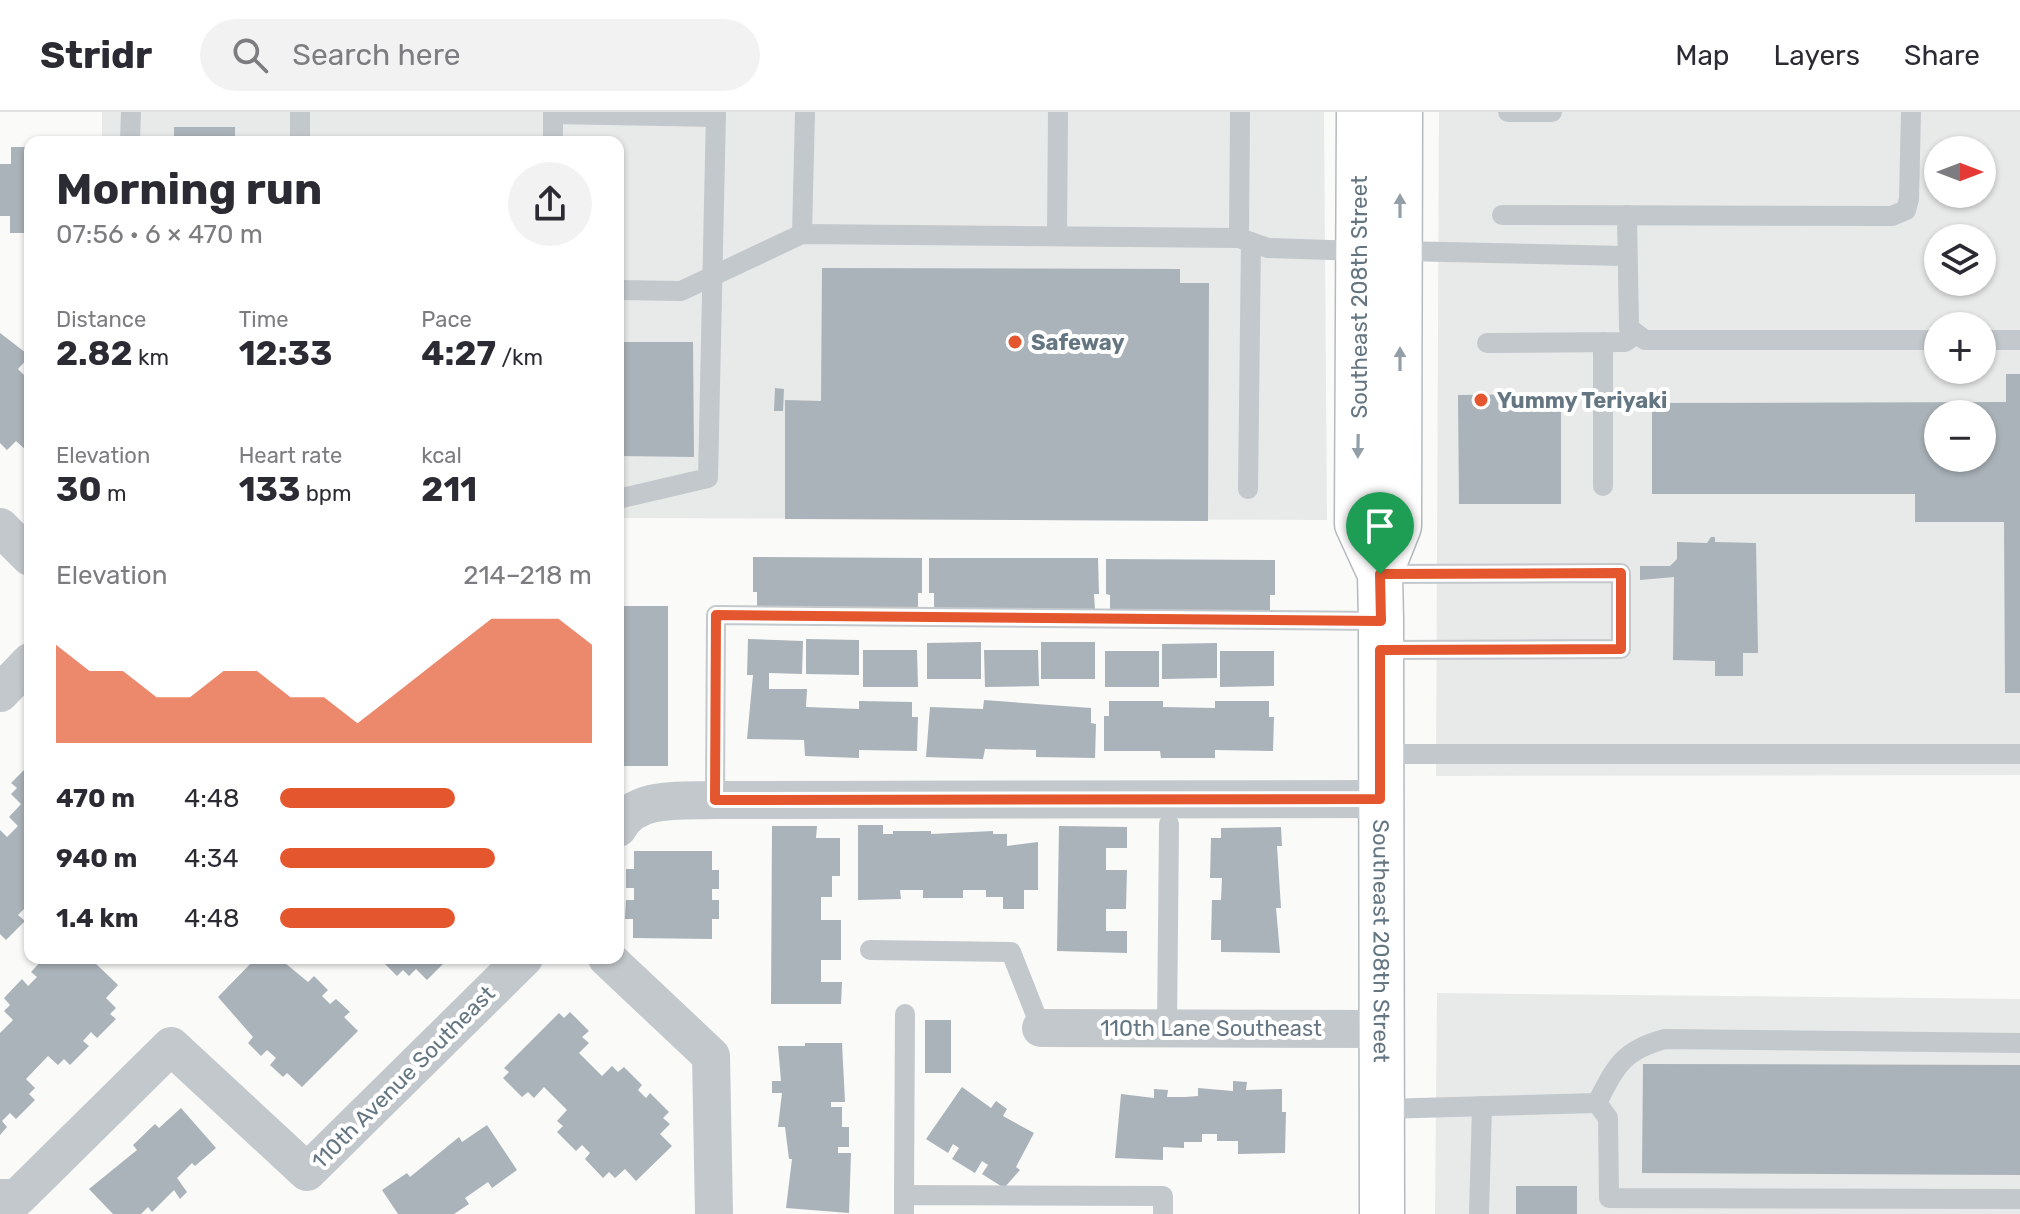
<!DOCTYPE html>
<meta charset="utf-8">
<style>
body{margin:0;font-family:Rubik,sans-serif;background:#f2f2f3;color:#2b2b33;height:100vh;display:flex;flex-direction:column;font-size:30px;white-space:nowrap}
*{box-sizing:border-box;margin:0}
p{font-size:26px;color:#7c7c81}
.icon{flex:none;width:44px;height:44px;fill:none;stroke:currentColor;stroke-width:2;stroke-linecap:round;stroke-linejoin:round}
.map{position:relative;flex:1;overflow:hidden}
.panel{position:absolute;left:24px;top:24px;width:600px;height:828px;display:flex;flex-direction:column;background:#fff;border-radius:16px;box-shadow:0 2px 6px #0004}
.panel>*{flex:none}
.needle{width:52px;rotate:90deg}
.fabs{position:absolute;left:1924px;top:24px;display:grid;gap:16px}
.fabs a{display:grid;place-items:center;width:72px;height:72px;border-radius:50%;background:#fff;box-shadow:0 2px 6px #0004;font-size:40px}
.pin{position:absolute;display:grid;place-items:center;width:68px;height:68px;color:#fff;margin:-82px -34px;border-radius:50% 50% 50% 0;rotate:-45deg;box-shadow:0 0 8px #0007}
.pin .icon{rotate:45deg}
.round{display:grid;place-items:center;flex:none;width:84px;height:84px;border-radius:42px;background:#f2f2f3}
.head{display:flex;align-items:center;justify-content:space-between;height:136px;padding:0 32px}
h1{font-size:44px;font-weight:700;line-height:60px}
.figures{display:grid;grid-template-columns:repeat(3,1fr);gap:12px;height:136px;padding:8px 32px}
.figures div{display:grid;align-content:center}
.figures b{font-size:34px;font-weight:700}
.figures small{font-size:22px;font-weight:400}
.figures p{font-size:22px}
.chart{height:224px;padding:16px 32px}
.chart p{display:flex;justify-content:space-between}
.chart svg{width:100%;height:144px;margin-top:8px;fill:#e4572e;opacity:.7}
ul{padding:0 32px;list-style:none;font-size:26px}
li{display:grid;grid-template-columns:128px 96px 1fr;align-items:center;height:60px}
li i{height:20px;border-radius:10px;background:#e4572e}
header{display:flex;align-items:center;gap:48px;box-sizing:border-box;height:112px;padding:0 40px;background:#fff;border-bottom:2px solid #e1e1e2}
header strong{font-size:38px}
nav{display:flex;gap:44px;margin-inline-start:auto;font-size:28px}
.search{width:560px;height:72px;background:#f2f2f3;display:flex;align-items:center;gap:20px;box-sizing:border-box;padding:0 28px;border-radius:44px;color:#7c7c81;font-size:30px}
.map>svg:first-child{display:block}
.built{fill:#e8e9e9;fill-rule:evenodd}
.building{fill:#aab3b9;fill-rule:evenodd}
.lines{fill:none;stroke-linecap:round;stroke-linejoin:round}
.secondary-casing{stroke:#b3babf;stroke-width:47}
.service{stroke:#c3c8cc;stroke-width:20}
.minor{stroke:#c3c8cc;stroke-width:38}
.secondary{stroke:#fff;stroke-width:44}
.oneway{fill:#939fa8}
.route-casing{stroke:#fff;stroke-width:16}
.route{stroke:#e4572e;stroke-width:10}
.poi-dot{fill:#e4572e;stroke:#fff;stroke-width:3}
.labels{text-anchor:middle;stroke-width:8;stroke-linejoin:round;paint-order:stroke}
.street-label{font-size:22px;fill:#657683;stroke:#fff}
.poi-label{font-size:22px;font-weight:bold;fill:#657683;stroke:#fff;text-anchor:start}
</style>
<header>
<strong>Stridr</strong>
<div class="search"><svg class="icon" aria-label="search" viewBox="0 0 24 24"><circle cx="10" cy="10" r="6"/><path d="M15 15l6 6"/></svg>Search here</div>
<nav><a>Map</a><a>Layers</a><a>Share</a></nav>
</header>
<div class="map">
<svg width="2020" height="1102" viewBox="0 0 2020 1102">
<rect width="100%" height="100%" fill="#fafaf8"/>
<g class="built">
<polygon points="102,0 1324,0 1327,408 618,406 618,30 102,30"/>
<path d="M1439,0H2020V663L1436,664ZM1938,38H1982V82H1938ZM1938,126H1982V170H1938ZM1938,214H1982V258H1938ZM1938,302H1982V346H1938Z"/>
<polygon points="1437,881 2020,887 2020,1102 1435,1102"/>
</g>
<g class="building">
<rect x="174" y="15" width="61" height="15"/>
<polygon points="11,35 29,35 30,39 28,121 10,121 10,104 0,104 0,52 11,52"/>
<polygon points="822,156 1180,157 1180,171 1209,171 1208,409 785,407 785,288 821,289"/>
<polygon points="0,221 30,244 18,257 26,265 30,261 28,340 16,329 7,338 0,331"/>
<polygon points="618,230 693,230 694,345 618,344"/>
<path d="M2006,262H2020V581H2005L2004,410H1915V382H1652V291L2006,290ZM1938,302H1982V346H1938Z"/>
<polygon points="775,276 784,277 783,299 774,299"/>
<polygon points="1561,282 1561,392 1459,392 1458,283"/>
<polygon points="1711,425 1715,425 1715,430 1756,431 1758,541 1743,541 1743,564 1715,564 1715,549 1673,548 1674,465 1640,468 1640,454 1670,454 1677,447 1677,430 1707,431"/>
<polygon points="753,445 922,446 922,481 918,481 918,497 757,496 757,480 753,480"/>
<polygon points="929,446 1098,446 1099,482 1094,482 1095,498 934,497 934,481 929,481"/>
<polygon points="1106,447 1275,448 1275,483 1270,483 1270,499 1110,498 1110,483 1106,482"/>
<rect x="618" y="494" width="50" height="160"/>
<polygon points="748,527 803,529 802,562 769,561 769,577 807,577 806,595 859,597 859,589 912,590 912,605 918,605 917,639 859,638 859,646 805,644 804,628 747,627 753,563 747,563"/>
<polygon points="806,527 859,528 859,563 806,562"/>
<polygon points="981,530 981,567 927,567 927,531"/>
<rect x="1041" y="530" width="54" height="37"/>
<polygon points="1217,531 1217,566 1162,567 1162,532"/>
<polygon points="863,538 917,538 918,575 863,575"/>
<polygon points="984,538 1038,538 1039,574 985,575"/>
<rect x="1105" y="539" width="54" height="36"/>
<polygon points="1220,539 1274,539 1274,574 1220,575"/>
<polygon points="984,588 1091,596 1091,611 1096,612 1095,646 1036,645 1036,638 985,637 983,647 926,645 930,595 983,597"/>
<polygon points="1109,589 1163,589 1163,595 1215,596 1215,589 1269,589 1269,605 1274,605 1273,639 1215,638 1215,646 1161,646 1160,639 1104,639 1104,604 1109,604"/>
<polygon points="30,652 30,799 26,795 18,803 25,809 6,828 0,822 0,718 7,725 18,714 9,705 21,692 11,682 17,676 11,671"/>
<polygon points="858,713 883,713 883,722 893,722 893,719 931,719 931,722 993,719 993,722 1007,722 1007,734 1038,730 1038,778 1024,778 1024,797 1003,797 1003,785 986,785 986,778 963,778 963,786 923,786 923,778 900,778 901,787 858,788"/>
<polygon points="772,714 817,714 816,726 840,726 840,764 832,764 832,785 821,785 821,808 841,808 841,848 821,848 821,870 842,870 841,892 771,892"/>
<polygon points="1059,714 1127,715 1127,736 1106,736 1106,758 1127,758 1126,797 1106,797 1106,819 1127,819 1127,841 1057,839"/>
<polygon points="1281,715 1282,734 1277,734 1281,796 1276,796 1280,841 1221,840 1221,828 1211,828 1212,788 1221,788 1222,766 1210,766 1211,726 1221,726 1221,716"/>
<polygon points="634,739 712,739 712,758 719,758 719,777 712,777 712,788 719,788 719,807 712,807 712,827 633,826 633,807 625,807 626,788 634,788 634,776 626,776 626,757 634,757"/>
<polygon points="44,846 67,846 72,851 77,846 90,846 118,873 106,886 116,896 110,902 116,907 97,926 91,920 83,929 89,934 70,953 64,947 58,953 48,944 26,967 35,976 29,982 35,988 16,1007 10,1001 2,1009 7,1015 0,1023 0,921 13,908 4,899 10,893 4,886 22,867 28,874 37,865 31,860"/>
<polygon points="256,846 279,846 308,870 314,864 328,878 322,884 330,892 336,887 350,900 344,905 358,919 302,975 287,961 283,965 270,953 276,946 267,938 261,944 248,931 253,925 218,885"/>
<polygon points="379,846 449,846 427,868 416,857 409,864 403,858 397,864"/>
<polygon points="570,900 589,919 582,925 589,931 579,941 602,964 612,954 618,960 624,955 642,973 638,978 646,986 650,981 669,1000 663,1006 670,1012 660,1022 672,1034 636,1069 625,1057 615,1066 609,1060 603,1066 585,1047 590,1041 582,1033 576,1039 557,1020 563,1014 557,1009 567,998 544,975 534,986 528,980 522,985 503,966 509,960 504,956 559,901 564,906"/>
<rect x="925" y="908" width="26" height="53"/>
<polygon points="805,931 842,931 845,990 831,990 831,995 842,995 842,1015 849,1015 849,1035 838,1035 838,1041 851,1041 849,1101 786,1096 792,1047 789,1047 785,1015 778,1015 782,981 772,981 772,969 781,969 778,934 805,934"/>
<polygon points="1643,952 2020,953 2020,1063 1642,1061"/>
<polygon points="1233,969 1247,970 1246,978 1282,977 1282,1000 1286,1000 1285,1041 1238,1042 1238,1029 1217,1029 1217,1022 1202,1022 1202,1030 1184,1030 1184,1036 1163,1035 1163,1048 1115,1046 1121,982 1154,986 1154,977 1168,978 1167,985 1185,985 1198,984 1198,976 1233,979"/>
<polygon points="962,975 991,996 996,989 1007,997 1003,1004 1034,1021 1016,1055 1020,1058 1004,1076 982,1062 988,1053 982,1049 975,1061 952,1047 959,1036 953,1032 948,1041 926,1027"/>
<polygon points="181,996 216,1036 195,1054 192,1051 177,1066 187,1080 180,1087 174,1078 152,1100 148,1095 141,1102 113,1102 89,1077 137,1038 133,1033 155,1012 159,1016"/>
<polygon points="487,1013 517,1058 492,1076 488,1070 465,1086 469,1092 454,1102 398,1102 382,1078 407,1061 410,1065 459,1025 462,1030"/>
<rect x="1516" y="1074" width="61" height="28"/>
</g>
<g class="lines">
<g class="secondary-casing">
<g id="secondary">
<path id="s1" d="M1359,0L1357,412L1380,462L1381,509L1382,1102"/>
<polyline points="1380,462 1399,414 1400,0"/>
</g>
</g>
<g class="service">
<polyline points="1508,0 1552,0"/>
<polyline points="553,2 716,5"/>
<polyline points="130,30 131,0"/>
<polyline points="300,30 300,0"/>
<polyline points="553,30 553,0"/>
<polyline points="1502,103 1892,104 1906,98 1909,87 1911,0"/>
<polyline points="1627,103 1629,216 1645,228 1938,228"/>
<polyline points="802,122 805,0"/>
<polyline points="1057,124 1058,0"/>
<polyline points="1239,126 1240,0"/>
<polyline points="1401,139 1626,144"/>
<polyline points="618,178 681,179 802,122 1239,126 1268,136 1360,139"/>
<polyline points="1982,228 2020,228"/>
<polyline points="1603,230 1603,374"/>
<polyline points="1487,231 1625,230 1637,222"/>
<polyline points="1248,377 1251,130"/>
<polyline points="618,387 708,366 716,0"/>
<polyline points="1380,462 1621,461 1621,537 1380,538"/>
<polyline points="1380,642 2020,642"/>
<polyline points="715,688 716,503 1381,509"/>
<polyline points="870,838 1011,840 1041,916"/>
<polyline points="1167,916 1169,712"/>
<polyline points="1597,991 1608,1006 1609,1086 2020,1087"/>
<path d="M1597,991C1616,954 1623,938 1665,927L2020,931"/>
<polyline points="1382,997 1597,991"/>
<polyline points="904,1083 905,902"/>
<polyline points="904,1102 904,1083 1163,1084 1163,1102"/>
<polyline points="1479,1102 1482,994"/>
</g>
<g class="minor">
<polyline points="0,415 30,445"/>
<polyline points="0,581 30,550"/>
<path d="M618,716C635,683 682,689 715,688L1380,687"/>
<polyline points="607,846 711,944 714,1102"/>
<polyline points="1041,916 1381,917"/>
<polyline points="0,1086 17,1086 171,934 307,1060 524,846"/>
</g>
<use href="#secondary" class="secondary"/>
</g>
<defs><path id="oneway-solid" d="M-6-.8H1V-3.2L6.5 0L1 3.2V.8H-6Z" transform="scale(2)"/></defs>
<g class="oneway">
<use href="#oneway-solid" transform="translate(1400 94) rotate(-90)"/>
<use href="#oneway-solid" transform="translate(1400 247) rotate(-90)"/>
<use href="#oneway-solid" transform="translate(1358 334) rotate(91)"/>
</g>
<g class="lines">
<g class="route-casing">
<polygon id="route" points="1621,461 1621,537 1380,538 1380,687 715,688 716,503 1381,509 1380,462"/>
</g>
<use href="#route" class="route"/>
</g>
<g class="poi-dot">
<circle cx="1015" cy="230" r="8"/>
<circle cx="1481" cy="288" r="8"/>
</g>
<g class="labels">
<g class="street-label">
<text transform="translate(1359 185) rotate(-90)" y="8">Southeast 208th Street</text>
<text dy="8" stroke="none"><textPath href="#s1" startOffset="834">Southeast 208th Street</textPath></text>
<text x="1211" y="924">110th Lane Southeast</text>
<text transform="translate(403 965) rotate(-45)" y="8">110th Avenue Southeast</text>
</g>
<g class="poi-label">
<text x="1031" y="238">Safeway</text>
<text x="1497" y="296">Yummy Teriyaki</text>
</g>
</g>
</svg>
<div class="fabs">
<a><svg class="needle" viewBox="-14 -14 28 28"><path d="M0-13l5 13h-10z" fill="#e53935"/><path d="M0 13l5-13h-10z" fill="#7c7c81"/></svg></a>
<a><svg class="icon" aria-label="layers" viewBox="0 0 24 24"><path d="M12 4l9 5-9 5-9-5zM3 14l9 5 9-5"/></svg></a>
<a>+</a>
<a>−</a>
</div>
<div class="pin" style="left:1380px;top:462px;background:#1e9e55"><svg class="icon" aria-label="arrive" viewBox="0 0 24 24"><path d="M6 21V4h12l-3 4 3 4H6"/></svg></div>
<section class="panel">
<div class="head"><div><h1>Morning run</h1><p>07:56 · 6 × 470 m</p></div><a class="round"><svg class="icon" aria-label="share" viewBox="0 0 24 24"><path d="M12 15V3M7 8l5-5 5 5M5 13v7h14v-7"/></svg></a></div>
<div class="figures">
<div><p>Distance</p><b>2.82<small> km</small></b></div>
<div><p>Time</p><b>12:33</b></div>
<div><p>Pace</p><b>4:27<small> /km</small></b></div>
</div>
<div class="figures">
<div><p>Elevation</p><b>30<small> m</small></b></div>
<div><p>Heart rate</p><b>133<small> bpm</small></b></div>
<div><p>kcal</p><b>211</b></div>
</div>
<div class="chart"><p><span>Elevation</span>214–218 m</p>
<svg viewBox="0 0 160 44" preserveAspectRatio="none"><path d="M0 44V14L10 22L20 22L30 30L40 30L50 22L60 22L70 30L80 30L90 38L100 30L110 22L120 14L130 6L140 6L150 6L160 14V44z"/></svg>
</div>
<ul>
<li><b>470 m</b>4:48<i style="width:56%"></i></li>
<li><b>940 m</b>4:34<i style="width:69%"></i></li>
<li><b>1.4 km</b>4:48<i style="width:56%"></i></li>
</ul>
</section>
</div>
